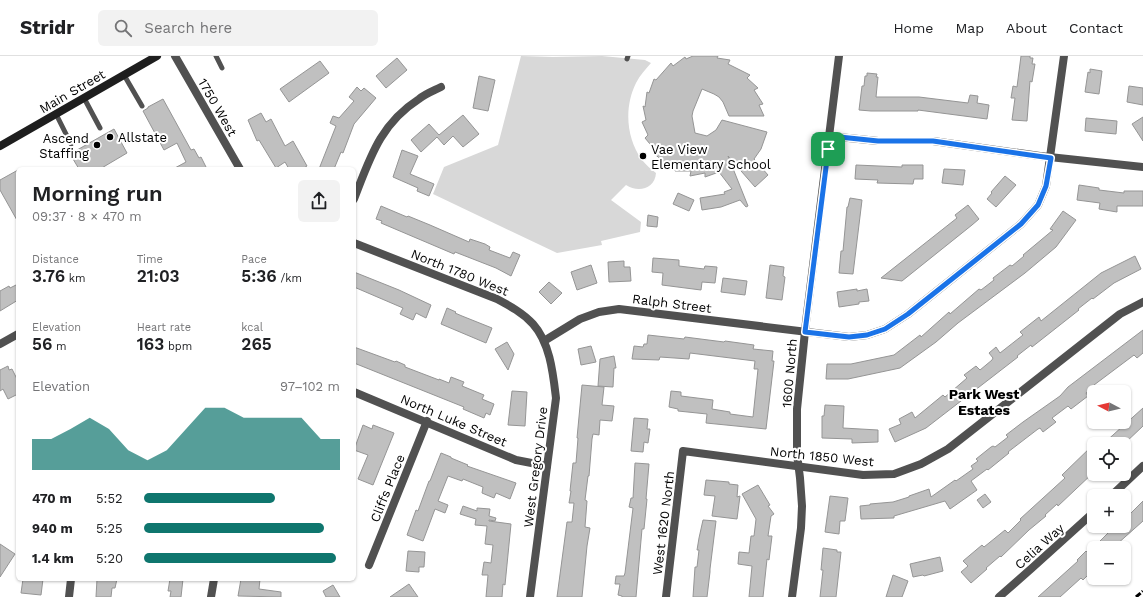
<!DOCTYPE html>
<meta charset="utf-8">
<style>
body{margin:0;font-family:"Work Sans",sans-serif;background:#f2f2f2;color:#202124;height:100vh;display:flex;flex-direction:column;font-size:15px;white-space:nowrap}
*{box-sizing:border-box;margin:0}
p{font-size:13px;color:#757577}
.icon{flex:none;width:22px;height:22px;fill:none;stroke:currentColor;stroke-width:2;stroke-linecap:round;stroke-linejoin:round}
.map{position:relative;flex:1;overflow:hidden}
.details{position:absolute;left:16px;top:111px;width:340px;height:414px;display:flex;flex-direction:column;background:#fff;border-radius:6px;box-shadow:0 1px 3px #0004}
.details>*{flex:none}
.needle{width:26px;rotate:277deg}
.tools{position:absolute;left:1087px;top:329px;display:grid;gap:8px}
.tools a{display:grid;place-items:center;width:44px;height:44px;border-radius:6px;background:#fff;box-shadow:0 1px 3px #0004;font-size:20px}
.pin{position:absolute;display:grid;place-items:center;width:34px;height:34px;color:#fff;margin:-17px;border-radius:8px;box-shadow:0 2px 6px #0006}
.round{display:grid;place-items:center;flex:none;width:42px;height:42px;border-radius:6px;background:#f2f2f2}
.headline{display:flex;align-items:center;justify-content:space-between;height:68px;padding:0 16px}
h1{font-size:22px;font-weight:600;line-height:30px}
.stats{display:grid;grid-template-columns:repeat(3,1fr);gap:6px;height:68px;padding:4px 16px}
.stats div{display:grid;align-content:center}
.stats b{font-size:17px;font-weight:600}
.stats small{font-size:11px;font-weight:400}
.stats p{font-size:11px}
.chart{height:112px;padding:8px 16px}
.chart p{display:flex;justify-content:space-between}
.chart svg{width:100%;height:72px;margin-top:4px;fill:#0f766e;opacity:.7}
ul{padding:0 16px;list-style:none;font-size:13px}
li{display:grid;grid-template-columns:64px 48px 1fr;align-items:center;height:30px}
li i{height:10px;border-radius:5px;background:#0f766e}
header{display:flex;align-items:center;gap:24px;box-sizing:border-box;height:56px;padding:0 20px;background:#fff;border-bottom:1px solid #e0e0e0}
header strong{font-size:19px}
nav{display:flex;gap:22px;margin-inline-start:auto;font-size:14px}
.search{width:280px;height:36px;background:#f2f2f2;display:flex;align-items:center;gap:10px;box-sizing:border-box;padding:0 14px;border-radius:6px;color:#757577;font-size:15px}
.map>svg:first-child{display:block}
.green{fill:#d8d8d8}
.building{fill:#c0c0c0;stroke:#959595}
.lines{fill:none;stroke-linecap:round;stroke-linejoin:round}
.service{stroke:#515151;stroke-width:5}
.minor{stroke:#515151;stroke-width:8}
.secondary{stroke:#1e1e1e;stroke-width:8}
.rail{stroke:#000;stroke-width:3;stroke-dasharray:6 2 1 2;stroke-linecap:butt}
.route-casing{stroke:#fff;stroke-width:8}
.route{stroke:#1a73e8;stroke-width:5}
.poi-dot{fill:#000;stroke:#fff;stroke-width:1.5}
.labels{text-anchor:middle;stroke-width:4;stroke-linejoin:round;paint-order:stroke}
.street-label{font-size:13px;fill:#000;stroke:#fff}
.poi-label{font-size:13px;fill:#000;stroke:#fff;text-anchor:start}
.neighbourhood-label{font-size:14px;font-weight:bold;fill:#000;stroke:#fff}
</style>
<header>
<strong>Stridr</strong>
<div class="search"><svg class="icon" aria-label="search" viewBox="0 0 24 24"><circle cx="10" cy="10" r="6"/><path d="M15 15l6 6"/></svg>Search here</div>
<nav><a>Home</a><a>Map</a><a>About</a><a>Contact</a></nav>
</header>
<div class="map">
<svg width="1143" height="541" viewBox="0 0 1143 541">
<rect width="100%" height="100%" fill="#fff"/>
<path class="green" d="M521,0L553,1L602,0L645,4L651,7C646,13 640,19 636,27C624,51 626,82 642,104C646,109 651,113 656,117C655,133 638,137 626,129L611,144L641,166L640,176L601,185L602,189L557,197L433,138L444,111L498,89Z"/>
<g class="building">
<polygon points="693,0 718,0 717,2 730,4 728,8 750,19 747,22 758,32 754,34 763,48 759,49 764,60 729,60 723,46 719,41 714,38 702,33 693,55 692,60 695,77 707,80 716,74 722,64 767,76 761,93 754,103 768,119 755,131 728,100 748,150 746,151 740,144 721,151 702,154 700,142 725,138 724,136 732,133 719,116 705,121 705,117 690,120 691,115 675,115 675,113 661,108 663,105 652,96 655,94 645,82 648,79 642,66 646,64 643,50 645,51 647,36 649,37 654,23 656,24 671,7 673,10 685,1 686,3"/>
<polygon points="1021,0 1030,0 1030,2 1033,2 1032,8 1035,8 1032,26 1030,25 1027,65 1012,64 1015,42 1011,42 1013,30 1017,31"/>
<polygon points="397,2 407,14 386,32 376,20"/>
<polygon points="320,5 329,17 289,46 280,33"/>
<polygon points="1090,13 1102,15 1099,38 1085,36 1088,16 1090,17"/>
<polygon points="867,17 877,18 876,21 878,21 876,41 919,41 968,47 970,39 978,40 977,47 989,49 987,63 918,54 918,55 871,55 859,54 862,30 864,30 865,20 867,20"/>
<polygon points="479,20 495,24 488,55 473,52"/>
<polygon points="1129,30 1143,32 1143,49 1127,46"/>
<polygon points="357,31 361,35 364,32 376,42 354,68 343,97 341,96 334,113 319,113 336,70 330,67 333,60 339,62 354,45 349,41"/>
<polygon points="163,43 191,94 194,93 199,102 201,101 207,113 173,113 186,106 177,87 164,94 143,55 148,52 148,51"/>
<polygon points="261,57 266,66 271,63 285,90 293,85 307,110 302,113 289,113 285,106 276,112 259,84 257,85 248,64"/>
<polygon points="463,59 479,78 463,91 453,80 444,89 437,81 421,96 411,84 429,68 439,79"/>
<polygon points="1143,61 1143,85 1132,68"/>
<polygon points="1086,62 1117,65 1116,78 1085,75"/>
<polygon points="114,73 127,97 100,113 79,113 70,98"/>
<polygon points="402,94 418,100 410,118 434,128 429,140 417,135 418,132 393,121"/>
<polygon points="856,109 902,111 902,109 923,109 923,123 914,123 913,128 877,127 878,124 855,123"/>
<polygon points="944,113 965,114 963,129 942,127"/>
<polygon points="18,114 18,166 0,134 0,124"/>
<polygon points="1005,120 1016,129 996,151 987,143 992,137 991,136"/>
<polygon points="1079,129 1099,132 1099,134 1124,137 1124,135 1143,135 1143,150 1117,150 1117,156 1099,153 1100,147 1077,144"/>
<polygon points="678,137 694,144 689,155 673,148"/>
<polygon points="850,142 862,144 853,218 839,217 841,195 843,195 847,151 848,151"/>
<polygon points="968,149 979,163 972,169 902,225 881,222 957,162 955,159"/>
<polygon points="381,150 407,161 408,160 430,169 469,186 470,183 485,188 490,191 489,194 510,202 513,196 520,199 511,220 496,212 455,196 454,198 381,167 382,165 376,163"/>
<polygon points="1063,155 1076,164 1056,191 1025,217 958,267 936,286 900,312 848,323 826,323 827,308 851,308 894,299 920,279 921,281 949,256 950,258 979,233 981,234 994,224 993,222 1010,209 1012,210 1024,200 1023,199 1053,174 1050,173"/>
<polygon points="648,159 658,161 657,171 647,170"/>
<polygon points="1135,200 1141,213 1114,227 1093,243 1092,242 1078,253 1079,254 1032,291 1031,289 1017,300 1018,301 926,372 895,386 889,373 901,368 899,363 912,356 915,362 943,339 945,341 967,322 964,319 976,310 980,314 992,304 993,302 989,297 996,291 1000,297 1023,279 1020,276 1039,261 1041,265 1101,217"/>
<polygon points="653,202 679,204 679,210 704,213 705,210 717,211 715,227 702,226 701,234 662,229 663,217 652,216"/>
<polygon points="624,205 624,211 630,211 631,225 609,226 608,206"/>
<polygon points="591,209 597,227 577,234 571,216"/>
<polygon points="770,209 784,211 783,220 785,221 782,244 766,242"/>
<polygon points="354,216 399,234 431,249 426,262 416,257 413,264 400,258 403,252 354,231"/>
<polygon points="723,222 747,225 745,239 721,236"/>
<polygon points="549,226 562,237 551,248 539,236"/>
<polygon points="18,228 18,244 0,255 0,235 9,230 10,232"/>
<polygon points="857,233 857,235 867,233 869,245 859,246 859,248 839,251 837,236"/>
<polygon points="447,252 456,256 455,257 462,260 492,272 486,287 441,268"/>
<polygon points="1143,274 1143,297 1137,302 1134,299 1094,329 1095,330 1086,337 1088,340 1071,353 1068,350 1052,362 1056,366 1043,376 1040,372 1038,373 1008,396 1009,397 988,414 987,413 971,425 977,434 950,453 945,445 894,460 894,462 861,463 860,450 870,449 870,448 893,446 909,441 909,440 929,433 931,441 955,424 956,425 973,413 971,410 978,405 976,403 991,391 993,390 995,391 1008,381 1006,379 1023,366 1060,340 1068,331"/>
<polygon points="648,279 684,283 685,281 724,286 725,285 754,289 753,293 773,295 772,305 774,305 766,373 706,367 707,358 678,355 678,353 669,351 671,335 681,336 681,340 713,344 712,353 730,356 730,358 753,361 758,313 754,313 755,305 690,297 689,303 660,301 659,304 632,303 634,290 643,291 644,288 647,288"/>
<polygon points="507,286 514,298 508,314 495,293"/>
<polygon points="591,290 596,306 581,309 578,293"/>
<polygon points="354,291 395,306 396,305 405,309 405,311 439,324 439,323 449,327 451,321 464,326 462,330 484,339 482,343 494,348 490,359 486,357 484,362 463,353 464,351 354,307"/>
<polygon points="614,300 616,312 614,312 613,331 598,330 600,303"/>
<polygon points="8,310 9,314 12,313 18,325 18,338 8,343 3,333 0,335 0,314"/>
<polygon points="582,329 604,331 602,349 614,350 612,365 600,364 599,379 593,378 592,383 589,420 588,420 585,444 587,445 585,471 590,472 587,490 582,541 557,541 567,466 572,466 574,447 569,447 571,435 570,435 573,407 576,407 578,382 577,382"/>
<polygon points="512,335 527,336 525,370 508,369"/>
<polygon points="825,349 844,350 843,372 878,374 878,386 852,387 852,383 822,382 822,360 824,360"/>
<polygon points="1143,352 1143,370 1124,388 1103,388"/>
<polygon points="634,362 648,363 647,373 650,373 648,387 644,386 643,396 631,395"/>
<polygon points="363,369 372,373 373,369 394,377 373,429 358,423 368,399 354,394"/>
<polygon points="1094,388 1094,416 1058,450 1057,448 1045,459 1046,460 1029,474 1001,501 1000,500 986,512 987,513 971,527 961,516 968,510 963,505 982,489 984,491 1005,474 1008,477 1021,464 1020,463 1065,422 1062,419"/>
<polygon points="441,397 451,401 451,402 468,409 467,410 516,427 510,443 496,437 494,442 482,437 483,431 463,423 462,425 448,420 438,445 448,449 445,457 435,453 423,485 407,479 416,454 418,455 429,425 430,425"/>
<polygon points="635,407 649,408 646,443 647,443 644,473 642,473 636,541 622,541 622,540 618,539 620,528 615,528 616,520 624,520 625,517 633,452 629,451 631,442 633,442"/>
<polygon points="706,424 729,426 729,428 738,429 737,441 740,440 737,463 712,460 715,440 704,439"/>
<polygon points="758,429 770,449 768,450 774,458 771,460 768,480 772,480 769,504 767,503 763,541 749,541 752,510 738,508 739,496 749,497 751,480 754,480 756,463 742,438"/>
<polygon points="985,438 991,446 983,452 977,444"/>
<polygon points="830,440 848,442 845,465 840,465 839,478 825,476"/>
<polygon points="1143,445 1143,465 1116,489 1115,488 1111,492 1094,492 1094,509 1089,514 1091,516 1083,524 1081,522 1060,541 1038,541 1078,505 1077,504 1086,495 1087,496 1094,489 1094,491 1115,470 1124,470 1124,464"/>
<polygon points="463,450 477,455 477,452 490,453 489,460 496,462 495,465 489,464 489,465 511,468 505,529 503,528 502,541 486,541 488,519 482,519 484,506 491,507 493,489 485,488 487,470 475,469 476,463 460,458"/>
<polygon points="703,464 716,465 710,513 710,516 707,541 693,541 695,511 697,511 699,494 697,494 699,482"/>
<polygon points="0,488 15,498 0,521"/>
<polygon points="823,492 837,494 837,496 841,496 836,541 820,541 823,514 821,514"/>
<polygon points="408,495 425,496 424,511 419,511 419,516 406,515"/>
<polygon points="940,501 943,515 924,520 923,519 913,521 910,508"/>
<polygon points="893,519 908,525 902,541 886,541"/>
<polygon points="23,523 43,523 41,539 21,537"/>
<polygon points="97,523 117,523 115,532 112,532 111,541 96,541"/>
<polygon points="170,523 183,523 181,541 170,541 171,535 168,535"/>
<polygon points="241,523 260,523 259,533 281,536 281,541 238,540"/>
<polygon points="409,528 418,541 390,541"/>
<polygon points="333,529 340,541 326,541 323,535"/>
</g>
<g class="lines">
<g class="service">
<polyline points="216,0 222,12"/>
<polyline points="627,3 628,0"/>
<polyline points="124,19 142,50"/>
<polyline points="84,42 100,72"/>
<polyline points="56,58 71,88"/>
</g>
<g class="minor">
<polyline points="175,0 240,113"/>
<polyline points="829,80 878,85 933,85 1040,100 1143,111"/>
<path d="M354,143C370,102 380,68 419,43C425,38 433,35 441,31"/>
<path d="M354,187L497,243C510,250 523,257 533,268C550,287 553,317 556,342L530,541"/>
<polyline points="544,285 580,263 599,256 619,253 849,281 867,279 885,273 908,258 1021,168 1038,149 1046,130 1064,0"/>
<polyline points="0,288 18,278"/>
<polyline points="354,336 516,404 547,410"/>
<polyline points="1111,440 1143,410"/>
<polyline points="369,509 427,365"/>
<polyline points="69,541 71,523"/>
<polyline points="211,541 214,523"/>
<polyline points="666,541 683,395 863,419 894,418 921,408 948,393 1120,258 1143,246"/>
<polyline points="792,541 801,472 802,450 800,422 797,398 797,353 806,266 839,0"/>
<polyline points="999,541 1032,512 1094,456"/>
</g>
<polyline class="secondary" points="0,90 157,0"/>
<polyline class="rail" points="1136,541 1143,535"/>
</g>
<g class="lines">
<g class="route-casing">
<polygon id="route" points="830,80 878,85 933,85 1051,102 1046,130 1038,149 1021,168 908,258 885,273 867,279 849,281 805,276"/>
</g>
<use href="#route" class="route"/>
</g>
<g class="poi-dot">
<circle cx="110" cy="81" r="4"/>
<circle cx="97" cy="89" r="4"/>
<circle cx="643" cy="100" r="4"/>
</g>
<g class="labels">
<g class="street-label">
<text transform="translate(72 35) rotate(-30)" y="5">Main Street</text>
<text transform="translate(218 51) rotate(60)" y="5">1750 West</text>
<text transform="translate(460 216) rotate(22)" y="5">North 1780 West</text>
<text transform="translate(672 247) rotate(7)" y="5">Ralph Street</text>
<text transform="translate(789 317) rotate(-85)" y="5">1600 North</text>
<text transform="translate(454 364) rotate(23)" y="5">North Luke Street</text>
<text transform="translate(822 400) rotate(6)" y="5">North 1850 West</text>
<text transform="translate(535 411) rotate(-83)" y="5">West Gregory Drive</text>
<text transform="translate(387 432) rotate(-68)" y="5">Cliffs Place</text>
<text transform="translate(663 467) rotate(-83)" y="5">West 1620 North</text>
<text transform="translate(1039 490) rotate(-42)" y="5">Celia Way</text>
</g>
<g class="poi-label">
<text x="118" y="86">Allstate</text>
<text x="89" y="87" text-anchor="end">Ascend<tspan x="89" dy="15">Staffing</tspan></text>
<text x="651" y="98">Vae View<tspan x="651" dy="15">Elementary School</tspan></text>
</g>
<g class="neighbourhood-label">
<text x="984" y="343">Park West<tspan x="984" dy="16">Estates</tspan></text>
</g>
</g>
</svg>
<div class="tools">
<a><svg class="needle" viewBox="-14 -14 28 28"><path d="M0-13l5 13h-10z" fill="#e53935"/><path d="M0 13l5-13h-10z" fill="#757577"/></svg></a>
<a><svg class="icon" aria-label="locate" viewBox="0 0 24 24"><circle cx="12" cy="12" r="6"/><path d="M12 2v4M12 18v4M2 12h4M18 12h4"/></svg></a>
<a>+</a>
<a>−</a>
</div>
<div class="pin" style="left:828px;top:93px;background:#1e9e55"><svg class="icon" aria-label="arrive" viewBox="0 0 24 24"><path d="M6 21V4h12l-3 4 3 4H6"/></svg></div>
<section class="details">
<div class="headline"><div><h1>Morning run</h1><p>09:37 · 8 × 470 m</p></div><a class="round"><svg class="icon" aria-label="share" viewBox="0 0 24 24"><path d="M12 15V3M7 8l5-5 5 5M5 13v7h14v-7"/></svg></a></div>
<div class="stats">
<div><p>Distance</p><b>3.76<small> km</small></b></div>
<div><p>Time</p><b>21:03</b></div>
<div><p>Pace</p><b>5:36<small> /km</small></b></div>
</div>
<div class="stats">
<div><p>Elevation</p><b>56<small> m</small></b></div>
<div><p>Heart rate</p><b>163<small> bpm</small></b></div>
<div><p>kcal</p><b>265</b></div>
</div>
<div class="chart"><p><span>Elevation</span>97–102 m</p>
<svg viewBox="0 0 160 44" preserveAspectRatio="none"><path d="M0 44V25L10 25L20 19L30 12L40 19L50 32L60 38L70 32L80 19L90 6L100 6L110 12L120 12L130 12L140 12L150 25L160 25V44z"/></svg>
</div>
<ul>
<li><b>470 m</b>5:52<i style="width:67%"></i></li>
<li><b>940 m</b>5:25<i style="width:92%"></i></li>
<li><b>1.4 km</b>5:20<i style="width:98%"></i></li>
</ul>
</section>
</div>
